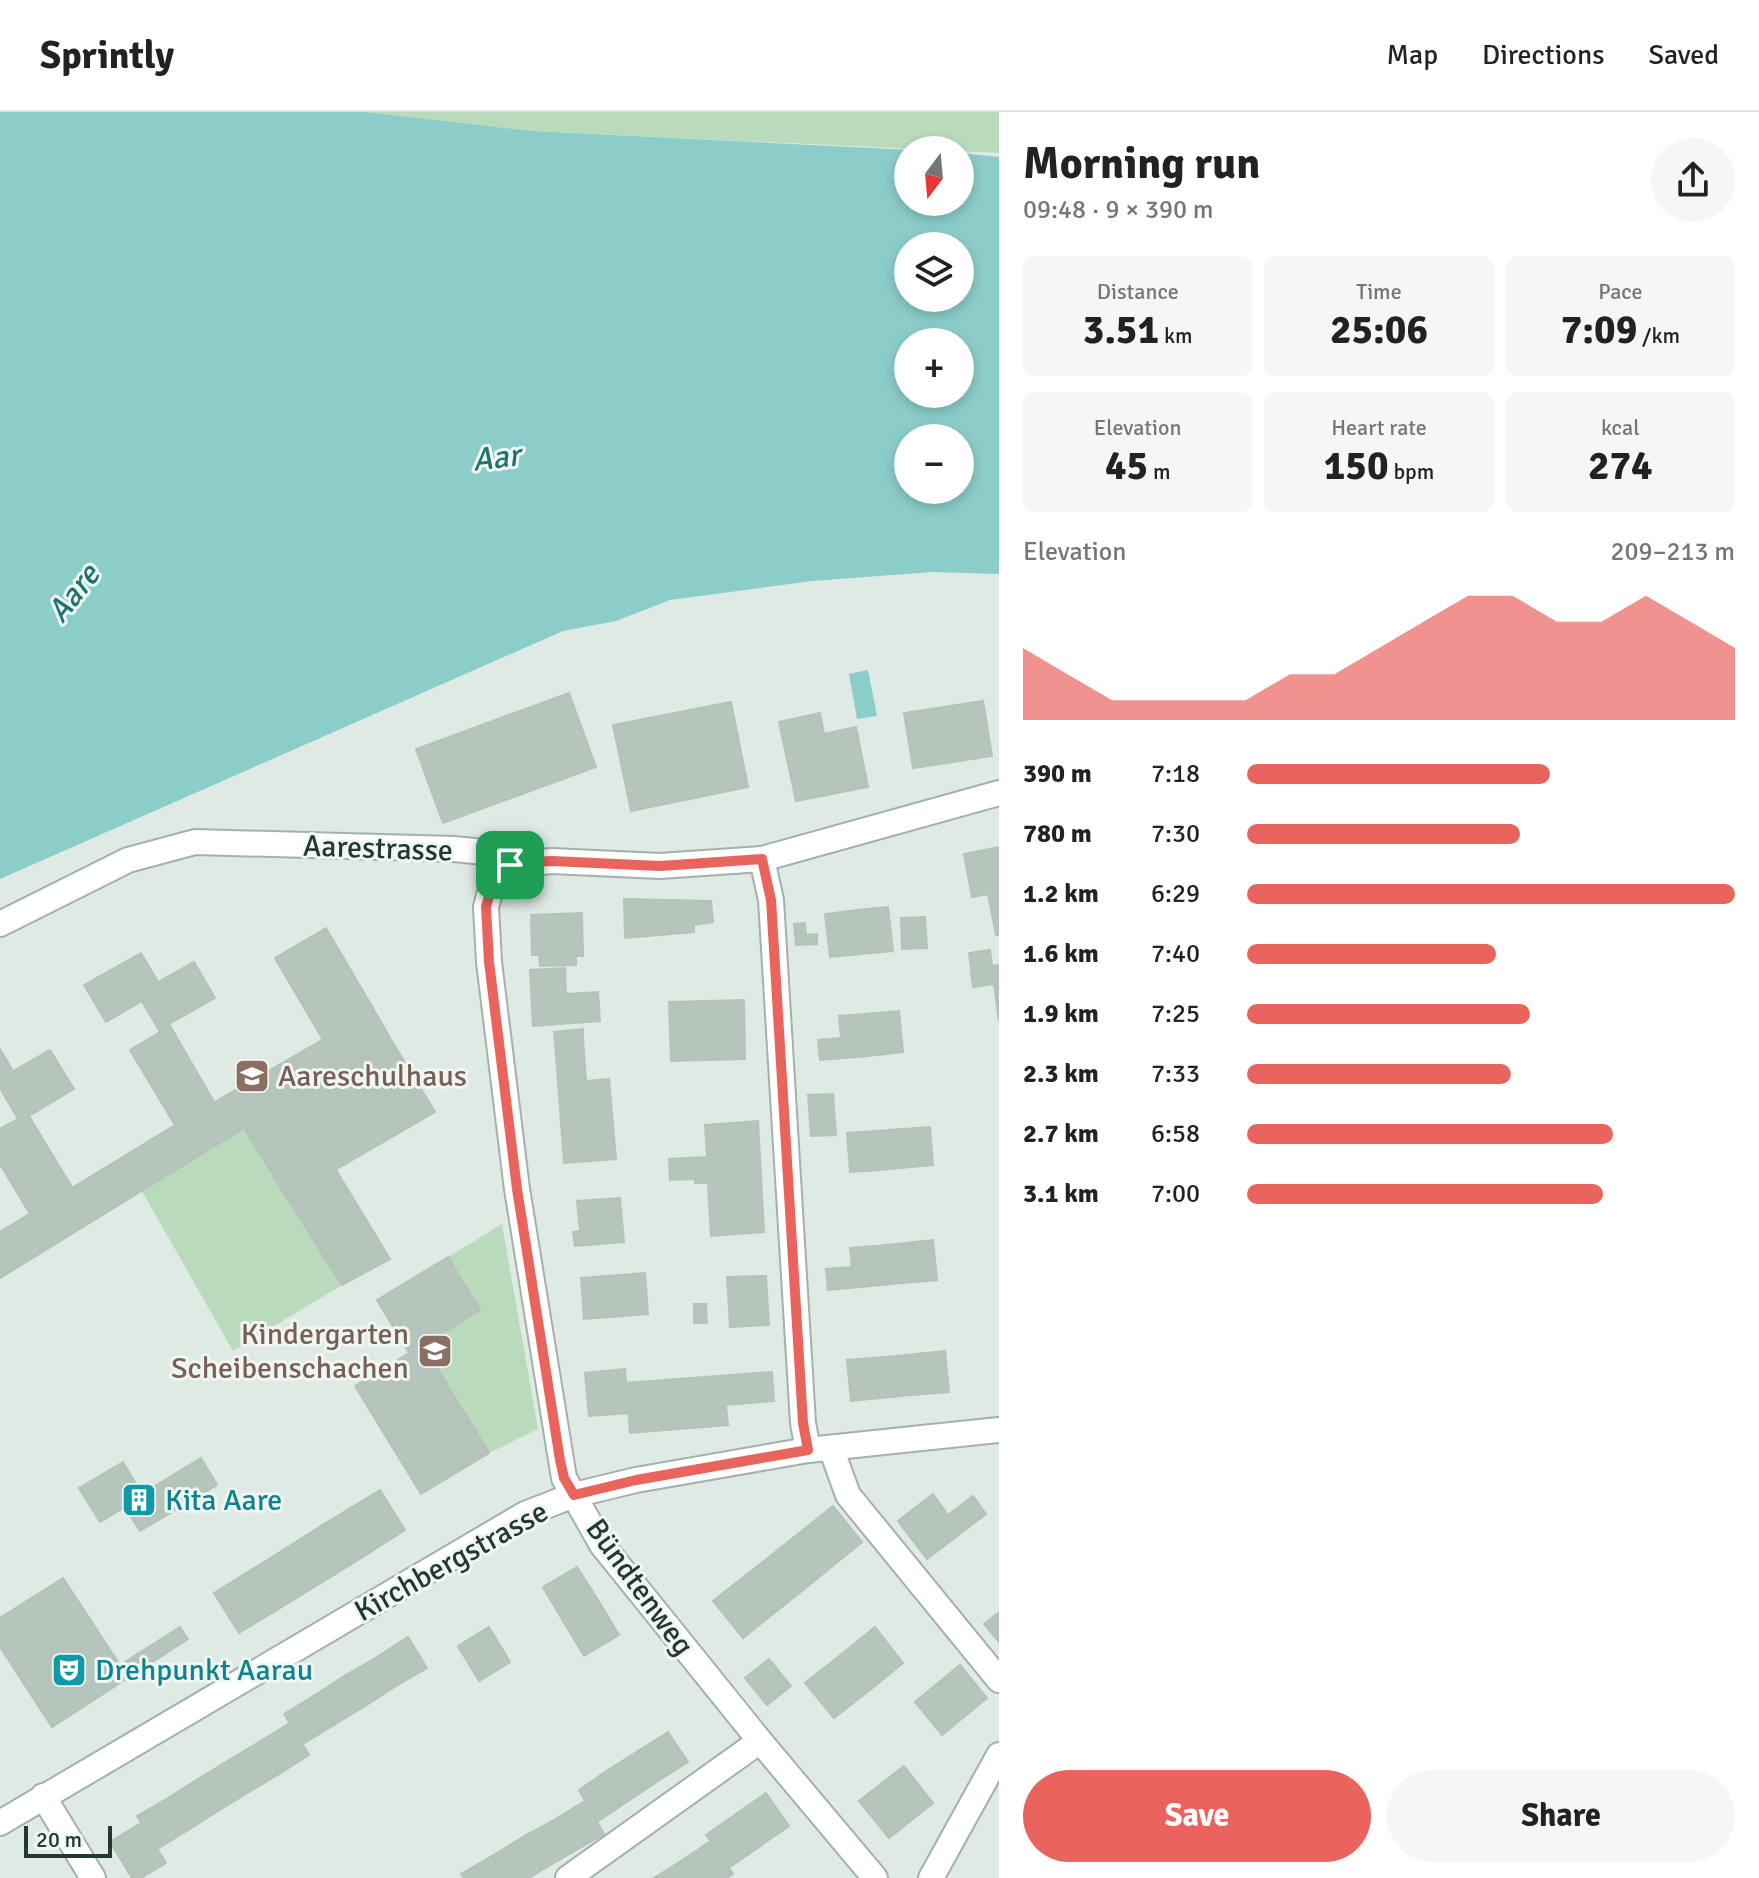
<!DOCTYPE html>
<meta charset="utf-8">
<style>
body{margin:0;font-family:Signika,sans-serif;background:#f6f6f6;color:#222;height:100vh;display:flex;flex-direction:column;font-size:30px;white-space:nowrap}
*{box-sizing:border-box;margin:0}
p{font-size:26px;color:#767676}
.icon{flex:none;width:44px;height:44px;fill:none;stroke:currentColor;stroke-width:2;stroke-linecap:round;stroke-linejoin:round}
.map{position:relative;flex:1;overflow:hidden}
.panel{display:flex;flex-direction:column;background:#fff;width:760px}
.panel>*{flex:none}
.needle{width:52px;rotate:196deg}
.fabs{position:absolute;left:894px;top:24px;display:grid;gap:16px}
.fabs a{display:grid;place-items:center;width:80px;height:80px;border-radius:50%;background:#fff;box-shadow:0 4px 12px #0003;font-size:40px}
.scale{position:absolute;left:24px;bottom:20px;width:88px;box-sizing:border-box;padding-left:8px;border:4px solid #22392e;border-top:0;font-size:22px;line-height:28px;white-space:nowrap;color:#22392e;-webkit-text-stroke:6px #f0f7f2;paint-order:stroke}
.pin{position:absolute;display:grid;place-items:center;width:68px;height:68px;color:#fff;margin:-34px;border-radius:16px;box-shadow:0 4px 12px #0006}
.round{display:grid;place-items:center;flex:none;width:84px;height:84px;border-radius:42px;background:#f6f6f6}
.head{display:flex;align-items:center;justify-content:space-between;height:136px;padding:0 24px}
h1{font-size:44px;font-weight:700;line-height:60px}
.stats{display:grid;grid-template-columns:repeat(3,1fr);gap:12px;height:136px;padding:8px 24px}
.stats div{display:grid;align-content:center;border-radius:12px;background:#f6f6f6;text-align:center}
.stats b{font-size:40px;font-weight:700}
.stats small{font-size:22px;font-weight:400}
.stats p{font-size:22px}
.chart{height:224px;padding:16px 24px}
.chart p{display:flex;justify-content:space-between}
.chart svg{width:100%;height:144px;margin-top:8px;fill:#ea645e;opacity:.7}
.cta{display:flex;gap:16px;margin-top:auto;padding:16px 24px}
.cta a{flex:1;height:92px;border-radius:48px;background:#ea645e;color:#fff;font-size:32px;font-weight:700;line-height:92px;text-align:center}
.cta a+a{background:#f6f6f6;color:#222}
ul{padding:0 24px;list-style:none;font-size:26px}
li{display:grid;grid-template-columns:128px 96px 1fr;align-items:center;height:60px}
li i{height:20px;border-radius:10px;background:#ea645e}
header{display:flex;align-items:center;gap:48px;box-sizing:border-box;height:112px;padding:0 40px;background:#fff;border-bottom:2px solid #e0e0e0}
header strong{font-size:38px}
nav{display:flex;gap:44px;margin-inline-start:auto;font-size:28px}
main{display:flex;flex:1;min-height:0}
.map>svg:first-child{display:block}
.green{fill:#badabc}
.water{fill:#8bcdc9;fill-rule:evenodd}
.building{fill:#b6c5bc;stroke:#b3c3b9;stroke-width:2}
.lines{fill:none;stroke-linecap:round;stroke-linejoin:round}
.minor-casing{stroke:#a3b1aa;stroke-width:28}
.minor{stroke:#fff;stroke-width:24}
.route-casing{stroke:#fff;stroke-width:16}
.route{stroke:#ea645e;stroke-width:10}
.labels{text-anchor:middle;stroke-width:6;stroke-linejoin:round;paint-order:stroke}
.street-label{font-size:30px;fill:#22392e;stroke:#f0f7f2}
.education-label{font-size:30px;fill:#785e54;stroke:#f0f7f2;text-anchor:start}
.culture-label{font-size:30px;fill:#0d838f;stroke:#f0f7f2;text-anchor:start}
.water-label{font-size:32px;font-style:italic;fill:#20726f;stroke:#f0f7f2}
</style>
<header>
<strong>Sprintly</strong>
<nav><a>Map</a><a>Directions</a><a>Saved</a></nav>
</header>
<main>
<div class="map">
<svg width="999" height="1766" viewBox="0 0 999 1766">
<rect width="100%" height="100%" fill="#e0eae4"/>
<g class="green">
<polygon points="365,0 999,0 999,41 533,19"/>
<polygon points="244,1016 342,1173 233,1239 142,1079"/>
<polygon points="502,1112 538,1317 489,1341 423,1233 480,1198 448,1145"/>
</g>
<g class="water">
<path d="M0,0H365L533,19L911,38H908V90H960V41L999,45V462L932,460L812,469L670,488L616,509L563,519L0,767ZM908,134H960V186H908ZM908,230H960V282H908ZM908,326H960V378H908Z"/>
<polygon points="868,558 877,604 857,607 849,562"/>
</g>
<g class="building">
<polygon points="569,581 596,655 443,711 416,637"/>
<polygon points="983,589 992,644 913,656 904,601"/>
<polygon points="731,590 748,675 631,699 613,613"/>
<polygon points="820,601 824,622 856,615 868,675 796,689 779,610"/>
<polygon points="999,735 999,823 996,823 988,782 972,785 964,742"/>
<polygon points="624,787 711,789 713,810 694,813 694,820 625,826"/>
<polygon points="888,795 893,839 861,842 857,798"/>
<polygon points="857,798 861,842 830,845 825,802"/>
<polygon points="582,801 583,844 576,844 576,853 540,854 539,843 532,843 531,803"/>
<polygon points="925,805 927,836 902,837 901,806"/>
<polygon points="805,811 806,823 817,822 817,832 796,833 794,812"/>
<polygon points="326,816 374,898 323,928 275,846"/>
<polygon points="990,838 992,854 999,853 999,910 994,872 973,875 969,841"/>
<polygon points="141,841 158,870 194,850 215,886 169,912 214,990 175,1013 130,938 160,920 142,889 106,910 84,873"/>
<polygon points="565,856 566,882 598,880 600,909 533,914 530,858"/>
<polygon points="744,888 745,947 671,949 669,890"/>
<polygon points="374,898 393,931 244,1016 0,1166 0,1120 175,1013"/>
<polygon points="899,899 903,940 869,944 865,902"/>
<polygon points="865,902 869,944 820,948 818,928 841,926 839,904"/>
<polygon points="583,917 583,928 555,930 554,920"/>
<polygon points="583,928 586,969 609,967 616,1047 564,1051 555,930"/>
<polygon points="393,931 435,1000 287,1086 244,1016"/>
<polygon points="0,937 13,959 50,938 74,977 29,1004 73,1077 30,1102 0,1052 0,1017 18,1007 0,976"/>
<polygon points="833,982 836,1023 811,1024 808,983"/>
<polygon points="758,1009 764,1120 711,1124 708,1071 695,1071 695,1067 670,1068 669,1047 707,1045 705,1013"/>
<polygon points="930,1015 933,1053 879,1058 876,1019"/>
<polygon points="876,1019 879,1058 850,1060 847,1021"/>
<polygon points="336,1058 390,1147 342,1173 287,1086"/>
<polygon points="620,1086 624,1130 575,1134 573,1120 580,1119 577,1089"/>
<polygon points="933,1128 937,1168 891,1172 887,1133"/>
<polygon points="887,1133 891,1172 828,1178 826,1157 852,1155 850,1136"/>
<polygon points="448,1145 480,1198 423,1233 489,1341 421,1382 355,1274 409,1241 377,1188"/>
<polygon points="645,1161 648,1202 584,1207 581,1166"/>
<polygon points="766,1164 769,1213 730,1215 727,1165"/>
<polygon points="694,1192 706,1192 707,1211 694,1211"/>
<polygon points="945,1239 949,1280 900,1284 897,1244"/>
<polygon points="897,1244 900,1284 851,1289 847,1248"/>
<polygon points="625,1257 629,1301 589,1304 585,1261"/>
<polygon points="772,1260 774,1289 726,1293 728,1313 630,1321 626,1271"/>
<polygon points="201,1346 217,1373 140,1419 125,1395 100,1410 79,1376 123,1350 142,1382"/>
<polygon points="380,1378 405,1418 350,1453 324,1412"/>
<polygon points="933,1382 948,1403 973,1384 986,1402 927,1447 898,1409"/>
<polygon points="833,1394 862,1430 803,1478 773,1442"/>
<polygon points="324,1412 350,1453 295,1487 269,1447"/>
<polygon points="773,1442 803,1478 743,1526 713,1489"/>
<polygon points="269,1447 295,1487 239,1521 214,1481"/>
<polygon points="577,1455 598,1488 563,1509 543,1475"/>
<polygon points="63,1466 120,1553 180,1515 188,1527 52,1615 0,1535 0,1506"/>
<polygon points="598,1488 619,1523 584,1544 563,1509"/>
<polygon points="999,1500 999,1530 984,1512"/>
<polygon points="489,1515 510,1550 479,1569 458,1534"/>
<polygon points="875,1515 903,1551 871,1577 842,1542"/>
<polygon points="408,1525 427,1556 396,1574 377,1545"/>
<polygon points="842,1542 871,1577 834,1606 805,1571"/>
<polygon points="377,1545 396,1574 365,1594 346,1563"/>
<polygon points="769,1547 791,1574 767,1593 745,1566"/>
<polygon points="960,1553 987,1586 942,1623 915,1590"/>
<polygon points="346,1563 365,1594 334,1613 315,1583"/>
<polygon points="315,1583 334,1613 303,1632 284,1602"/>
<polygon points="290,1611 309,1643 279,1662 259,1630"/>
<polygon points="668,1620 688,1650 658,1669 638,1639"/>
<polygon points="259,1630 279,1662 249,1680 229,1648"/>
<polygon points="638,1639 658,1669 628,1689 608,1658"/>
<polygon points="229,1648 249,1680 218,1699 198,1667"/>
<polygon points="904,1654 933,1691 889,1726 859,1689"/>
<polygon points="608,1658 628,1689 597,1710 579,1678"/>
<polygon points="198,1667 218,1699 188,1718 168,1686"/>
<polygon points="766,1681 789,1714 759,1735 736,1702"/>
<polygon points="168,1686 188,1718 157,1737 137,1704"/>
<polygon points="585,1689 604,1722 573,1740 554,1708"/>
<polygon points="736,1702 759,1735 730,1755 706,1723"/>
<polygon points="554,1708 573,1740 542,1758 523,1725"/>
<polygon points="141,1711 166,1751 141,1766 132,1766 110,1730"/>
<polygon points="523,1725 542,1758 529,1766 505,1766 492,1744"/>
<polygon points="711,1729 733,1762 727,1766 692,1766 681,1749"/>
<polygon points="492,1744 505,1766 464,1766 461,1762"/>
<polygon points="681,1749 692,1766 654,1766"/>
</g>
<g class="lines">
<g class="minor-casing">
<g id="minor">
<polyline points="762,747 771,788 803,1311 808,1338"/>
<polyline points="510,753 492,773 486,795 489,850 517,1077 564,1366 602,1433 760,1629 875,1766"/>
<polyline points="0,812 128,748 195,730 454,737 494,741 510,753 552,749 660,754 762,747 999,681"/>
<polyline points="831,1336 848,1383 999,1568"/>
<polyline points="43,1684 93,1766"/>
<polyline points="0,1711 525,1402 574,1383 636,1368 808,1338 999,1318"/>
<polyline points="568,1766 760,1629"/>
<polyline points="931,1766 999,1643"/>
</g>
</g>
<use href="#minor" class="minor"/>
</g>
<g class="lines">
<g class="route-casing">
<polygon id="route" points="762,747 771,788 803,1311 808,1338 636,1368 574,1383 564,1366 560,1348 517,1077 489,850 486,795 492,773 510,753 516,751 552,749 660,754"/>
</g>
<use href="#route" class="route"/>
</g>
<defs>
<g id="school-square" transform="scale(1.8)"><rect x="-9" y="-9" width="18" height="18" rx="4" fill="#8d6e63" stroke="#f0f7f2"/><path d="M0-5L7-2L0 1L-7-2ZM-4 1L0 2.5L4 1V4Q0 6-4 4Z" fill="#fff"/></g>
<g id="building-square" transform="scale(1.8)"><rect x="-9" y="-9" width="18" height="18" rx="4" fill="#0f9aa8" stroke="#f0f7f2"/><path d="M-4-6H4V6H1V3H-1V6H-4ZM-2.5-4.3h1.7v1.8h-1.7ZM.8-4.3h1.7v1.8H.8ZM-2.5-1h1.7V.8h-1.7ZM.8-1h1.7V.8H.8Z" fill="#fff"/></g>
<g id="theatre-square" transform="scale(1.8)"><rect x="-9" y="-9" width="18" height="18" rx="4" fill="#0f9aa8" stroke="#f0f7f2"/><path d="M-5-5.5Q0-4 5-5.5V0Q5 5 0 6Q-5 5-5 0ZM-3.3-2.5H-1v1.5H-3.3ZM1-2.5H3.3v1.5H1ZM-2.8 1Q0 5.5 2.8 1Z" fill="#fff"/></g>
</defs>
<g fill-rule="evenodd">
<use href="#school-square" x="252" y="964"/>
<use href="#school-square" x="435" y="1239"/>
<use href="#building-square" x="139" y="1388"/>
<use href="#theatre-square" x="69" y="1558"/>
</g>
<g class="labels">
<g class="street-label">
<text transform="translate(378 736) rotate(2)" y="10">Aarestrasse</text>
<text transform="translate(451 1449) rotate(-29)" y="10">Kirchbergstrasse</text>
<text transform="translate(640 1475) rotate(54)" y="10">Bündtenweg</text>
</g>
<g class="education-label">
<text x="278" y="974">Aareschulhaus</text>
<text x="409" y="1232" text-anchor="end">Kindergarten<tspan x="409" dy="34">Scheibenschachen</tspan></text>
</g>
<g class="culture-label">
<text x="165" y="1398">Kita Aare</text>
<text x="95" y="1568">Drehpunkt Aarau</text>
</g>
<g class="water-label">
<text transform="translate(496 345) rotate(-7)" y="11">Aar</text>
<text transform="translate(73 481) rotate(-52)" y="11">Aare</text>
</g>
</g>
</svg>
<div class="fabs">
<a><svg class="needle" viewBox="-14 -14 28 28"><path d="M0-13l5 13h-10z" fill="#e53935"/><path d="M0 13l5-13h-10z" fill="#767676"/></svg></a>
<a><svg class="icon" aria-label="layers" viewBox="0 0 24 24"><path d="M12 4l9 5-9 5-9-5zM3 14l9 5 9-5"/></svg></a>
<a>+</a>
<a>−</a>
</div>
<div class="scale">20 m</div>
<div class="pin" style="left:510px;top:753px;background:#1e9e55"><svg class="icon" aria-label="arrive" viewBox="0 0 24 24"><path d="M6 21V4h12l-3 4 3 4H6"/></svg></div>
</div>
<section class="panel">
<div class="head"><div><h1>Morning run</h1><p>09:48 · 9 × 390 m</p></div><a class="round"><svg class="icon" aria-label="share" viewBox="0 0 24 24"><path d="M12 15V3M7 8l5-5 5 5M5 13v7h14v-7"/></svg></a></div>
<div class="stats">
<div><p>Distance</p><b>3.51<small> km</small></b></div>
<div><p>Time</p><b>25:06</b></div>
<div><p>Pace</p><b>7:09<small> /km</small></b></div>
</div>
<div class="stats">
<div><p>Elevation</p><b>45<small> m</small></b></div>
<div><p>Heart rate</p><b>150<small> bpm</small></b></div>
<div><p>kcal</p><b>274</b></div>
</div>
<div class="chart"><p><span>Elevation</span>209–213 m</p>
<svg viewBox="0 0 160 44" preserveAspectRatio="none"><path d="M0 44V22L10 30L20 38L30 38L40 38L50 38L60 30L70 30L80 22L90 14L100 6L110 6L120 14L130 14L140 6L150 14L160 22V44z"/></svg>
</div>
<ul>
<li><b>390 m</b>7:18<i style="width:62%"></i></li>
<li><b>780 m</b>7:30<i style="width:56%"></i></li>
<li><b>1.2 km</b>6:29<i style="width:100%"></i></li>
<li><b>1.6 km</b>7:40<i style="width:51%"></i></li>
<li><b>1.9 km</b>7:25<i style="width:58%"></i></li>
<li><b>2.3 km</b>7:33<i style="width:54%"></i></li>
<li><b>2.7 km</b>6:58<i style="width:75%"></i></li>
<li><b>3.1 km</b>7:00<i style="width:73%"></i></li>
</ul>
<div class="cta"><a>Save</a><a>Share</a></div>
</section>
</main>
